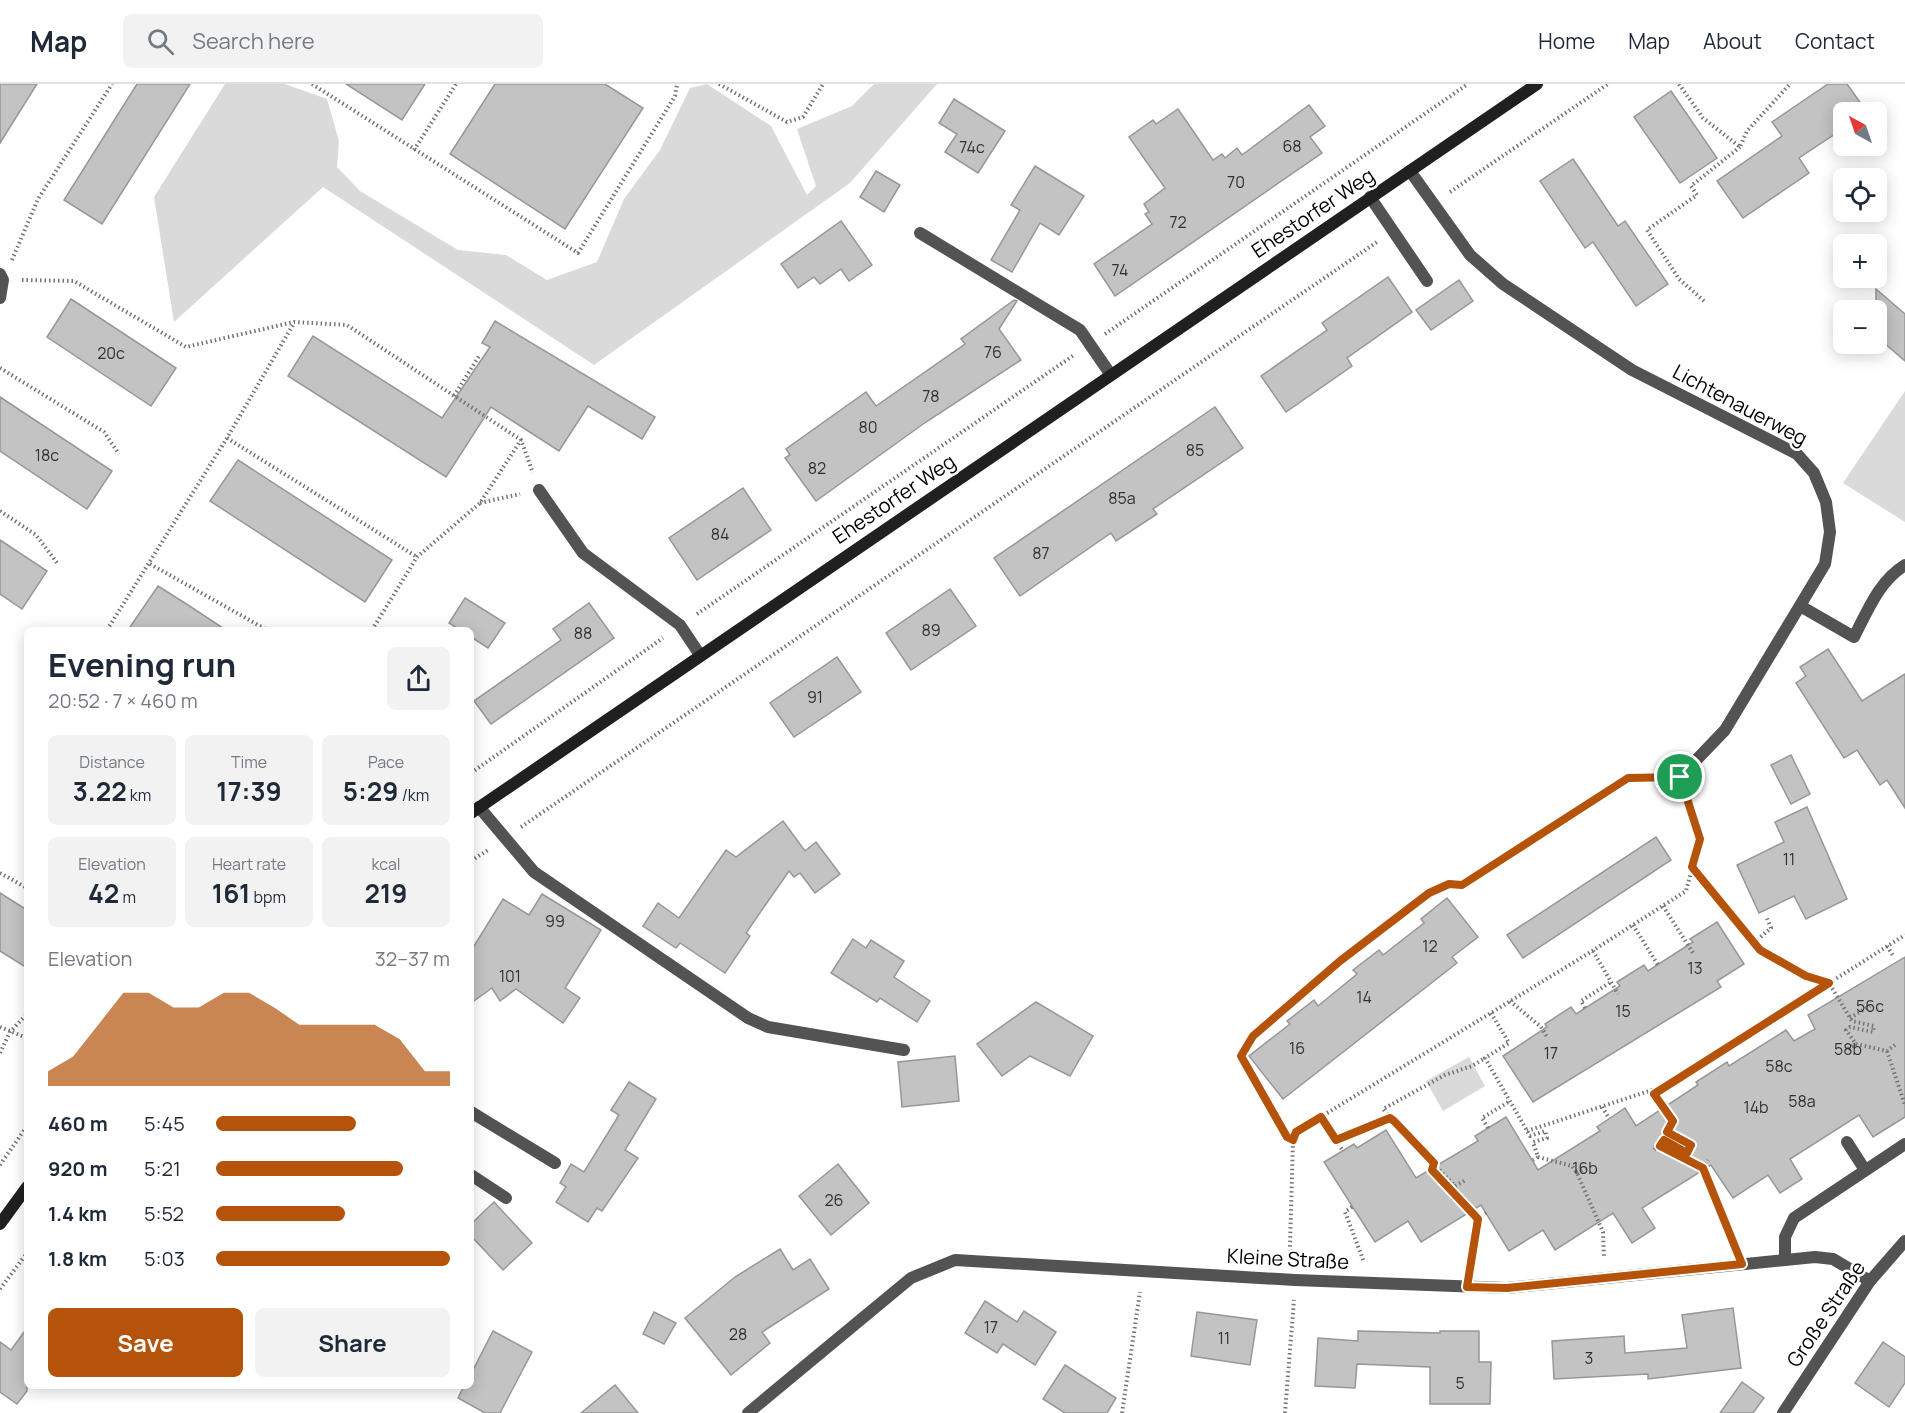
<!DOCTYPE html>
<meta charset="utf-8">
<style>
body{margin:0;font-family:Manrope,sans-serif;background:#f2f2f3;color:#1f2937;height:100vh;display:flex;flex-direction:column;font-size:22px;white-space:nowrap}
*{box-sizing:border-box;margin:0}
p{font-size:20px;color:#747a83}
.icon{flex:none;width:33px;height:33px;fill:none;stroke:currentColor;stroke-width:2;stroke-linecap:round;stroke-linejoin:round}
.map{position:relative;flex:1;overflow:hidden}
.drawer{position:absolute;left:24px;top:543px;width:450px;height:762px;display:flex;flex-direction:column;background:#fff;border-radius:9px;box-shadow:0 3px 15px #0003}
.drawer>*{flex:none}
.needle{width:39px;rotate:320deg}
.tools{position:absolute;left:1833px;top:18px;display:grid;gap:12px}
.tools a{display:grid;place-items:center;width:54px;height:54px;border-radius:9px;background:#fff;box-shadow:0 3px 15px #0003;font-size:30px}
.pin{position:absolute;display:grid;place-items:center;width:51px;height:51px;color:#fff;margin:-26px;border:3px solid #fff;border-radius:50%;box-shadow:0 2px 6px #0007}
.round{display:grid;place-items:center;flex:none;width:63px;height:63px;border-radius:9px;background:#f2f2f3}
.overview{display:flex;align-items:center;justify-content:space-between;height:102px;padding:0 24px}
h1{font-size:33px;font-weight:700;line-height:45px}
.stats{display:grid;grid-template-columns:repeat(3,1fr);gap:9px;height:102px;padding:6px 24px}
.stats div{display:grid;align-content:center;border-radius:9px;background:#f2f2f3;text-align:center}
.stats b{font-size:26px;font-weight:700}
.stats small{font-size:16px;font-weight:400}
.stats p{font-size:16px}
.chart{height:168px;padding:12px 24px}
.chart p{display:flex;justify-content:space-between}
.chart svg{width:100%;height:108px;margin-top:6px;fill:#b45309;opacity:.7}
.cta{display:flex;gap:12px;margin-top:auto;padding:12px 24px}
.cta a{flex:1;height:69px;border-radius:9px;background:#b45309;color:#fff;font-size:24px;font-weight:700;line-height:69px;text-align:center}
.cta a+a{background:#f2f2f3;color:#1f2937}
ul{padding:0 24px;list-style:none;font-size:20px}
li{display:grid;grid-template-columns:96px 72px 1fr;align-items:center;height:45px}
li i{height:15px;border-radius:8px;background:#b45309}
header{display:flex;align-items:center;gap:36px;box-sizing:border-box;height:84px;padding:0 30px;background:#fff;border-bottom:2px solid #e0e1e3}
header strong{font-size:28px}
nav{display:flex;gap:33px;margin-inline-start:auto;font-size:21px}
.search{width:420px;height:54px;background:#f2f2f3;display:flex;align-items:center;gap:15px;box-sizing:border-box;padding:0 21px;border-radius:9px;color:#747a83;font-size:22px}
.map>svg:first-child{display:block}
.green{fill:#dadada}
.building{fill:#c3c3c3;stroke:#979797;stroke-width:1.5}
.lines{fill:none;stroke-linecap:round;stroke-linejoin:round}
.path{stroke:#757575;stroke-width:4;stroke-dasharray:1.5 3;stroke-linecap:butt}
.lane{stroke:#535353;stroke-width:12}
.street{stroke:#535353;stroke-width:12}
.secondary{stroke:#202020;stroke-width:12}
.route-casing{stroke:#fff;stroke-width:12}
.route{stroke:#b45309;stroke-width:8}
.labels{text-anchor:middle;stroke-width:5;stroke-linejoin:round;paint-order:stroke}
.number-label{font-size:16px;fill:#313131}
.street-label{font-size:20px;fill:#000;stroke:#fff}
</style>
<header>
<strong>Map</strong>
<div class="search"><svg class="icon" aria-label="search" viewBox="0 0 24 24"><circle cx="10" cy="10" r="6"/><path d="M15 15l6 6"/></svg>Search here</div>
<nav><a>Home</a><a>Map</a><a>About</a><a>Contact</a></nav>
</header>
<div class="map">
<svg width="1905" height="1329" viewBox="0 0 1905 1329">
<rect width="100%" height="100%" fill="#fff"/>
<g class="green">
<polygon points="225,0 285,0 327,15 339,57 337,83 360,107 458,166 506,171 547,196 597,178 624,115 660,66 690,4 707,0 771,42 807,111 816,102 797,45 852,22 874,0 937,0 850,99 594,281 323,103 174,238 154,113"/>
<polygon points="1905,307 1905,438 1843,399"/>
<polygon points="1469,973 1485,1002 1443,1027 1426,997"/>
</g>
<g class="building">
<polygon points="0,0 37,0 0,59"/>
<polygon points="137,0 190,0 102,140 64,116"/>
<polygon points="346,0 425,0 402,36"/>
<polygon points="495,0 605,0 643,24 565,145 450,70"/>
<polygon points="1828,0 1847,0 1867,28 1844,28 1844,44 1799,74 1809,89 1743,134 1717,97 1782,52 1772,38"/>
<polygon points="1671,7 1717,74 1680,99 1634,33"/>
<polygon points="954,15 1005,47 978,89 945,68 957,50 939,39"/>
<polygon points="1309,21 1325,42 1310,53 1322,69 1115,212 1094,180 1152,140 1145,130 1149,128 1144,120 1165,104 1129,53 1153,36 1156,40 1178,25 1213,76 1222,70 1225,74 1237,64 1242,71"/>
<polygon points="1573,75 1618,142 1625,137 1668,200 1636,222 1593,158 1585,164 1540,97"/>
<polygon points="1035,82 1084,112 1059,151 1040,139 1012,188 991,176 1020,126 1011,121"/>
<polygon points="876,87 900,101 884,128 860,113"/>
<polygon points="841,137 872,181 849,197 841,185 820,200 814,193 798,204 781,180"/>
<polygon points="1388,193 1412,228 1347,274 1352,282 1286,328 1261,292 1327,246 1322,239"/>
<polygon points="1459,196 1473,217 1431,246 1416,226"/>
<polygon points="1876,205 1905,230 1905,277 1876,252"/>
<polygon points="71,215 176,284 151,322 47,253"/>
<polygon points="1014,216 1017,217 999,245 1021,276 926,338 816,417 785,374 790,371 786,365 866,308 876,322 965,260 961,255"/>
<polygon points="495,237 655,333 642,355 588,322 559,367 491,323 446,393 288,292 313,252 442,334 490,263 482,259"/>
<polygon points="0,313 112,387 87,425 0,367"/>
<polygon points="1215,323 1243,364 1153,425 1157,430 1116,457 1111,449 1020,512 994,474"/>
<polygon points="238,376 392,476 365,518 210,417"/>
<polygon points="743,404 771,446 697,496 669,454"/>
<polygon points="0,456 47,487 22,525 0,510"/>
<polygon points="158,502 188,521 226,546 128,546"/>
<polygon points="950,505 976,542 911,586 886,549"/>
<polygon points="465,514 505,539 488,564 471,553 471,546 460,546 449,539"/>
<polygon points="589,519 614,554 491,640 474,617 561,556 553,545"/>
<polygon points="1828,565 1862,617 1905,590 1905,724 1887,696 1880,701 1857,666 1844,674 1796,599 1806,592 1800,583"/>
<polygon points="837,573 861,608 794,653 770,619"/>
<polygon points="1791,671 1810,710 1791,720 1771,681"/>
<polygon points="1807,723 1847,815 1806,835 1794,812 1759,829 1737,781 1784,758 1775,738"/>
<polygon points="783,737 805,767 816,758 840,790 815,809 800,789 794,793 789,787 746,849 750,852 725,889 680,859 676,864 643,842 658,819 679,834 726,766 736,773"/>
<polygon points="1656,753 1671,776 1523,874 1507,851"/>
<polygon points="0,809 27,826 27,884 0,867"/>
<polygon points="542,810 601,846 565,904 580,914 563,939 516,905 500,917 492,904 471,919 471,867 503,815 529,831"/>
<polygon points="1447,814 1478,853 1452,873 1457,879 1283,1015 1249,972 1290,940 1287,937 1314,916 1318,922 1357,890 1353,886 1379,866 1383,871 1424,839 1421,835"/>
<polygon points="1717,838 1744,880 1717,897 1721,903 1533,1018 1503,972 1547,943 1545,940 1571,923 1576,930 1620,902 1617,898 1644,881 1648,887 1693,858 1690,855"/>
<polygon points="853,855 866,864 871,856 904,877 894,893 930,917 917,938 880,914 877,918 831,889"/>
<polygon points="1905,873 1905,1033 1873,1053 1859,1031 1790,1075 1802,1095 1780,1109 1768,1091 1733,1114 1711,1081 1642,1124 1655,1144 1632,1159 1613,1129 1555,1166 1543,1146 1509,1167 1481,1121 1421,1158 1408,1137 1375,1158 1324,1078 1354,1060 1357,1064 1386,1046 1416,1094 1478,1057 1475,1052 1506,1033 1538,1086 1600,1047 1597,1043 1625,1024 1636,1042 1698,1001 1696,998 1727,978 1729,982 1786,946 1794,957 1815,945 1808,931"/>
<polygon points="1036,918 1093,952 1070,992 1030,972 1002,992 977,960"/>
<polygon points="955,972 959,1017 902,1023 898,978"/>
<polygon points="629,998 656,1015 625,1066 638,1074 602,1127 597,1124 588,1138 556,1118 566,1103 560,1099 571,1080 584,1088 619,1031 611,1026"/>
<polygon points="838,1080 869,1119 831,1151 799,1112"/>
<polygon points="494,1118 532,1159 503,1186 471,1152 471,1140"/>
<polygon points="780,1165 793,1186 810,1175 829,1205 762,1248 770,1259 731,1291 685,1234 735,1193"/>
<polygon points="985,1217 1017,1238 1024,1227 1056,1248 1035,1281 1003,1260 997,1269 965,1249"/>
<polygon points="1733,1224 1741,1284 1648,1295 1648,1290 1554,1295 1552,1257 1624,1252 1625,1269 1687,1264 1682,1231"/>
<polygon points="654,1228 676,1239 664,1260 643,1250"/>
<polygon points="1197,1228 1257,1236 1250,1281 1191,1272"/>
<polygon points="27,1244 27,1307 17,1320 0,1308 0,1258 11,1266"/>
<polygon points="493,1247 532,1268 500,1329 485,1329 458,1314 464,1302 471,1302 471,1290"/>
<polygon points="1358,1247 1440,1249 1440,1247 1479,1247 1479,1278 1491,1278 1490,1320 1430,1320 1430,1283 1357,1280 1355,1304 1315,1302 1318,1254 1358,1257"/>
<polygon points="1883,1258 1905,1273 1905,1299 1889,1323 1855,1299"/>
<polygon points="1065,1281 1116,1314 1107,1329 1065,1329 1043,1315"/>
<polygon points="1742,1298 1764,1314 1753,1329 1720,1329"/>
<polygon points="615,1301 638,1329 581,1329"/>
</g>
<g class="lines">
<g class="path">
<polyline points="312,0 578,169 675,12 677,0"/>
<polyline points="719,0 787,38 803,33 823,0"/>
<polyline points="1679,0 1703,34 1740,63 1747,47 1790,0"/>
<polyline points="414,66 456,0"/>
<polyline points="1450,108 1608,0"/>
<polyline points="12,176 38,115 112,0"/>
<polyline points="22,196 74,197 186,263 294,238 347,241 521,356 533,389"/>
<polyline points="1704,217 1679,195 1647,146 1697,111 1691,102 1740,63"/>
<polyline points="1105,250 1468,0"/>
<polyline points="0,284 104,348 119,370"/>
<polyline points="454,312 479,272"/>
<polyline points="227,354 417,473"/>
<polyline points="480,419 520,410"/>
<polyline points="0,427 36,451 58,480"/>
<polyline points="150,480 267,546"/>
<polyline points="697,530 1074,271"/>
<polyline points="107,546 227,354 294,239"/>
<polyline points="372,546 417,473 480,419 521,356"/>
<polyline points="471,689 663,554"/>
<polyline points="521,743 1377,158"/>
<polyline points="471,777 488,766"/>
<polyline points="1693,784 1760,866 1806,892 1829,899 1852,937 1874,942 1873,948 1850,943 1846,946 1856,960 1887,967 1895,961"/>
<polyline points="0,789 27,804"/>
<polyline points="1663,822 1693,869"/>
<polyline points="1633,841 1658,881"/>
<polyline points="1754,859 1771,844 1766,832"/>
<polyline points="1887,862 1894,873"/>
<polyline points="1593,867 1618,910"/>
<polyline points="1510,917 1541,943 1547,953"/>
<polyline points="1585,924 1581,917 1611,898"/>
<polyline points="1491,929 1509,959 1485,974 1530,1052 1545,1047 1547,1054 1533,1058 1538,1073 1533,1076"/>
<polyline points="1850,934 1870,922"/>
<polyline points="0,943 27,954"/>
<polyline points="1848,965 1856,960"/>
<polyline points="1887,967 1905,1021"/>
<polyline points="0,969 10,948 27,930"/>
<polyline points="1654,1010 1905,851"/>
<polyline points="1602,1023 1609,1034"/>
<polyline points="1321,1033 1336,1056 1390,1034 1455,1102 1466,1096"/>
<polyline points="1390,1034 1383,1025 1445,991 1472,982 1485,974"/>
<polyline points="1488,1044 1482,1034 1510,1017"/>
<polyline points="1527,1047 1652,1006 1673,1037 1667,1048 1691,1061 1687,1069 1664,1056 1653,1067"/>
<polyline points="1293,1056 1296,1048 1589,869 1686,807 1700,755 1686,711"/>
<polyline points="1336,1056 1343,1067"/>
<polyline points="1660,1062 1703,1084 1734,1161"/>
<polyline points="1538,1073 1572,1082 1577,1089 1603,1148 1604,1174"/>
<polyline points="1434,1079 1432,1086 1478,1135"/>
<polyline points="0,1081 27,1042"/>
<polyline points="1703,1084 1708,1076"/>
<polyline points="1577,1089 1585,1084"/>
<polyline points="1352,1123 1345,1128 1364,1178"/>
<polyline points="1292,1176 1290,1163 1293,1056 1287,1053 1242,979 1241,972 1253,952 1340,877 1429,809 1450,800 1462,801 1628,694 1662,693"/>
<polyline points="1470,1184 1478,1135 1486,1129"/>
<polyline points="0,1205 27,1169"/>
<polyline points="1122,1329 1140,1208"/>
<polyline points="1285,1329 1294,1216"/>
</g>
<g class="lane">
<polyline points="1370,113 1427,197"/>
<path d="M1802,523L1854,553C1868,526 1879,497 1905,481"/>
<polyline points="479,723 534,788 748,934 768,943 904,966"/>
<polyline points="471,1028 555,1079"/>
<polyline points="1847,1058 1865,1086"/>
<polyline points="471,1091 506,1114"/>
<polyline points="1785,1176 1785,1153 1794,1134 1905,1060"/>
</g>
<g class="street">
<polyline points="1410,87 1470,171 1503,200 1632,286 1797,370 1814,389 1826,418 1830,448 1825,480 1725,646 1680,693"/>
<polyline points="920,149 1080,246 1111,291"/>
<polyline points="0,190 3,196 0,214"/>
<polyline points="539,406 583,469 680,541 700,571"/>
<polyline points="748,1329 911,1194 955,1176 1295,1196 1507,1204 1815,1173 1833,1175 1870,1197"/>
<polyline points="1783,1329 1870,1197 1905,1157"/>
</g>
<g class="secondary">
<polyline points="471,729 1537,0"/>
<polyline points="0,1140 27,1103"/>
</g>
</g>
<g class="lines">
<g class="route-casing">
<polygon id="route" points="1680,693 1700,755 1692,783 1760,866 1806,892 1829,899 1654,1010 1673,1037 1667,1048 1691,1061 1687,1069 1664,1056 1660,1062 1703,1084 1742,1180 1507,1204 1467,1203 1478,1135 1432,1086 1434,1079 1394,1037 1390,1034 1336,1056 1321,1033 1296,1048 1293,1056 1287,1053 1241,972 1253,952 1340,877 1429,809 1449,800 1462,801 1628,694"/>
</g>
<use href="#route" class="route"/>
</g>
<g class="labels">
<g class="number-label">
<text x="1292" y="68">68</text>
<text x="972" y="69">74c</text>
<text x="1236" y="104">70</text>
<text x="1178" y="144">72</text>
<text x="1120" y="192">74</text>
<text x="993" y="274">76</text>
<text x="111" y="275">20c</text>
<text x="931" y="318">78</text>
<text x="868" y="349">80</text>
<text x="1195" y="372">85</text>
<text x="47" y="377">18c</text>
<text x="817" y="390">82</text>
<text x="1122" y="420">85a</text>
<text x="720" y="456">84</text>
<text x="1041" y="475">87</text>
<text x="931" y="552">89</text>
<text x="583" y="555">88</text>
<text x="815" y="619">91</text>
<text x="1789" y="781">11</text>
<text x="555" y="843">99</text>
<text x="1430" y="868">12</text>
<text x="1695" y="890">13</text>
<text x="510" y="898">101</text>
<text x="1364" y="919">14</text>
<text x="1870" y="928">56c</text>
<text x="1623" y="933">15</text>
<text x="1297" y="970">16</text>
<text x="1848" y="971">58b</text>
<text x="1551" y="975">17</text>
<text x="1779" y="988">58c</text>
<text x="1802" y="1023">58a</text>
<text x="1756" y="1029">14b</text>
<text x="1585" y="1090">16b</text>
<text x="834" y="1122">26</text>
<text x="991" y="1249">17</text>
<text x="738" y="1256">28</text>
<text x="1224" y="1260">11</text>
<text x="1589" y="1280">3</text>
<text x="1460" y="1305">5</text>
</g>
<g class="street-label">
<text transform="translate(1313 129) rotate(-34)" y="7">Ehestorfer Weg</text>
<text transform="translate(1740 321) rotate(28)" y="7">Lichtenauerweg</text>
<text transform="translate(894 415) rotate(-34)" y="7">Ehestorfer Weg</text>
<text transform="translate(1288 1175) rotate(3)" y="7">Kleine Straße</text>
<text transform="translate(1826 1230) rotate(-56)" y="7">Große Straße</text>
</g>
</g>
</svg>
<div class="tools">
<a><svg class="needle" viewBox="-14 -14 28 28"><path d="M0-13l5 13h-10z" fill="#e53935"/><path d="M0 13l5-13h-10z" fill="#747a83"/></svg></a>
<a><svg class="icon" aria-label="locate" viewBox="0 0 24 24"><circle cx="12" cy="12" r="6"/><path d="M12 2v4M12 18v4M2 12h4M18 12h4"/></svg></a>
<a>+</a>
<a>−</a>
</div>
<div class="pin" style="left:1680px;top:693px;background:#1e9e55"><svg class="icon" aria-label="arrive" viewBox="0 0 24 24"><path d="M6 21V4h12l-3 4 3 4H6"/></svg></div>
<section class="drawer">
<div class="overview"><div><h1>Evening run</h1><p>20:52 · 7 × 460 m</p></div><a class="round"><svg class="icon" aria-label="share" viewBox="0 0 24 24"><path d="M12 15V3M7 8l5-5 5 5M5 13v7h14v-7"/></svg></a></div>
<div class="stats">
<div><p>Distance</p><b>3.22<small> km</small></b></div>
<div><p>Time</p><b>17:39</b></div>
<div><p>Pace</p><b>5:29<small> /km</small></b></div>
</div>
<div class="stats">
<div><p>Elevation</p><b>42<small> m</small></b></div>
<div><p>Heart rate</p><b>161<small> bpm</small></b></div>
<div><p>kcal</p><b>219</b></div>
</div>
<div class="chart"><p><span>Elevation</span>32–37 m</p>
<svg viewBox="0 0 160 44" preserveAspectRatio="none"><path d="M0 44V38L10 32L20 19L30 6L40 6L50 12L60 12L70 6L80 6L90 12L100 19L110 19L120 19L130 19L140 25L150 38L160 38V44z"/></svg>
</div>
<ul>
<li><b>460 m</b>5:45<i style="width:60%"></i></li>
<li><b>920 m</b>5:21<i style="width:80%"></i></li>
<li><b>1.4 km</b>5:52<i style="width:55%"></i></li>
<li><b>1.8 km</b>5:03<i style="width:100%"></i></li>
</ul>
<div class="cta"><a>Save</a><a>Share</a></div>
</section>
</div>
